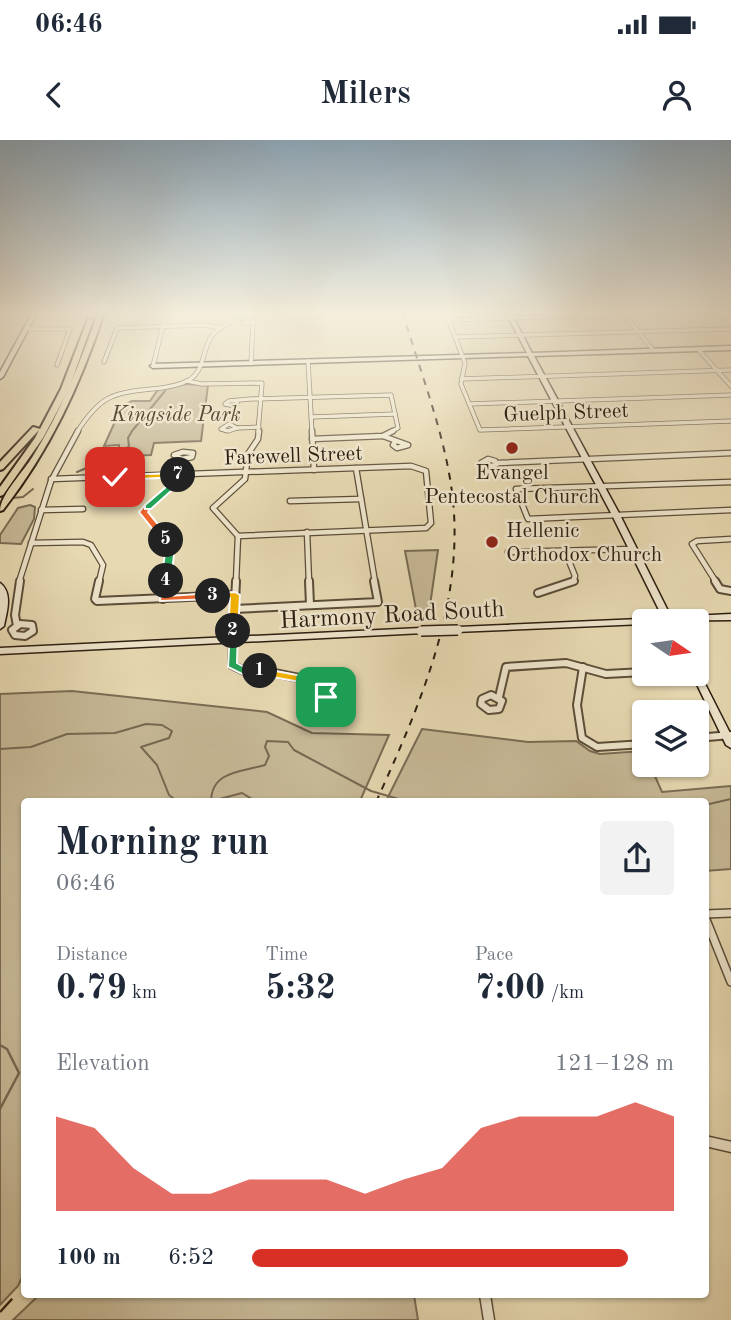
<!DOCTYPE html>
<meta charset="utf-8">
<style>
body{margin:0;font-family:"Old Standard TT",serif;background:#f2f2f3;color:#1f2937;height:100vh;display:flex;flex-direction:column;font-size:26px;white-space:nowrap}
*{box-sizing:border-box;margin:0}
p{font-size:23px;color:#747a83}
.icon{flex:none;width:38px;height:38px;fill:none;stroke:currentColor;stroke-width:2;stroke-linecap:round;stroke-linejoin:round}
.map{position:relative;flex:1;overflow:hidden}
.side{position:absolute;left:21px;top:658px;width:688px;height:500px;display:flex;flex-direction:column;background:#fff;border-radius:7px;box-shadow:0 2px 5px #0004}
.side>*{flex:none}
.needle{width:46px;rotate:103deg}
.fabs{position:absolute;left:632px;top:469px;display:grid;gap:14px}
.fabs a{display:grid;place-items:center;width:77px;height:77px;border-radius:7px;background:#fff;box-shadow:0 2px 5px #0004;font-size:35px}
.pin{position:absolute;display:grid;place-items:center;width:60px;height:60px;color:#fff;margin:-30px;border-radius:14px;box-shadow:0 4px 10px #0006}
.km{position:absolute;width:35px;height:35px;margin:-18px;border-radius:50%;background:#222;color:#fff;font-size:19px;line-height:35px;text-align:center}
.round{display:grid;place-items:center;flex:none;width:74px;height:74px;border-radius:7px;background:#f2f2f3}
.head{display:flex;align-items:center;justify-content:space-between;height:119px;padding:0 35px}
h1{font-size:38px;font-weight:700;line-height:52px}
.stats{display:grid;grid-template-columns:repeat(3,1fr);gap:10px;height:119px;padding:7px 35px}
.stats div{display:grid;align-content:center}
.stats b{font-size:35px;font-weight:700}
.stats small{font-size:19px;font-weight:400}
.stats p{font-size:19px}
.chart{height:196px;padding:14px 35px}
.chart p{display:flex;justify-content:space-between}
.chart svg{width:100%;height:126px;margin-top:7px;fill:#d93025;opacity:.7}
ul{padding:0 35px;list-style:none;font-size:23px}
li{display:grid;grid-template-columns:112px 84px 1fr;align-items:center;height:52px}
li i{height:18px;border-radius:9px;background:#d93025}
.status{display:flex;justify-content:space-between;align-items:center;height:49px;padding:0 35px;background:#fff;direction:ltr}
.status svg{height:19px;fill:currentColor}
header{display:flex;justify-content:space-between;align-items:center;height:91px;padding:0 35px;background:#fff;font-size:32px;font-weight:700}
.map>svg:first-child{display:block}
.green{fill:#c7b997;stroke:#7a6c54;stroke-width:2}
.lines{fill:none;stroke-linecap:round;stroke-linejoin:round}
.stream-far1{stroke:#766851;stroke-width:2}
.stream{stroke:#766851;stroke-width:2.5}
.street-far4-casing{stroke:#5b4d39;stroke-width:5}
.street-far3-casing{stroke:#5b4d39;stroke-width:7}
.street-far2-casing{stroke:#5b4d39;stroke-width:10}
.street-far1-casing{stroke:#5b4d39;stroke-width:10}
.street-casing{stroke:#5b4d39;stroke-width:13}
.secondary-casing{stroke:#2c1e11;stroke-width:3}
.highway-casing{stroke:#2c1e11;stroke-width:4}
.street-far4{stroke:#efe6cd;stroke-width:3.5}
.street-far3{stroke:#efe6cd;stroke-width:4.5}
.street-far2{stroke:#efe6cd;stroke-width:6}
.street-far1{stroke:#efe6cd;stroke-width:7}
.street{stroke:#efe6cd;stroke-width:10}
.secondary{fill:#efe6cd;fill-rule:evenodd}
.highway{fill:#e7d9b2;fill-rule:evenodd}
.rail-far1{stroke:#2c1e11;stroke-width:2;stroke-dasharray:7 7;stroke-linecap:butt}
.rail{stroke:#2c1e11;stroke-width:2.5;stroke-dasharray:18 18;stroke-linecap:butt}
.secondary-bridge-casing{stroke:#2c1e11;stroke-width:12;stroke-linecap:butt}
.secondary-bridge{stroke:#efe6cd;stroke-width:9}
.split-1{fill:#f5b400;stroke:#fff;stroke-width:2}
.split-2{fill:#22a559;stroke:#fff;stroke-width:2}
.split-3{fill:#f5b400;stroke:#fff;stroke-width:2}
.split-4{fill:#f0652b;stroke:#fff;stroke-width:2}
.split-5{fill:#22a559;stroke:#fff;stroke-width:2}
.split-6{fill:#f0652b;stroke:#fff;stroke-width:2}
.split-7{fill:#22a559;stroke:#fff;stroke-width:2}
.split-8{fill:#f5b400;stroke:#fff;stroke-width:2}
.poi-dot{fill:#8f2418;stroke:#efe6cd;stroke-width:2.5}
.labels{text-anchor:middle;stroke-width:5;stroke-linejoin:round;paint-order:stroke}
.far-street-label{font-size:21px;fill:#2c1e11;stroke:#efe6cd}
.far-park-label{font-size:21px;font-style:italic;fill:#5a4c39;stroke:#efe6cd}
.far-poi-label{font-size:21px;fill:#2c1e11;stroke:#efe6cd}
.street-label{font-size:24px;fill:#2c1e11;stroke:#efe6cd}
</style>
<div class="status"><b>06:46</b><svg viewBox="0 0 49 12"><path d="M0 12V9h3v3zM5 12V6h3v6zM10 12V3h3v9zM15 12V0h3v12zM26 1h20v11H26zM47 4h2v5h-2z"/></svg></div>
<header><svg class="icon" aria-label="back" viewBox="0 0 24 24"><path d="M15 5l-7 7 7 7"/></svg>Milers<svg class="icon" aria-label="person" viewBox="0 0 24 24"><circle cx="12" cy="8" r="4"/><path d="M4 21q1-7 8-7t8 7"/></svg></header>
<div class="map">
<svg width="731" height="1180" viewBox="0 0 731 1180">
<rect width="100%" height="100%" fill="#e7d9b2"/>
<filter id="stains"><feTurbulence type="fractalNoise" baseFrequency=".00286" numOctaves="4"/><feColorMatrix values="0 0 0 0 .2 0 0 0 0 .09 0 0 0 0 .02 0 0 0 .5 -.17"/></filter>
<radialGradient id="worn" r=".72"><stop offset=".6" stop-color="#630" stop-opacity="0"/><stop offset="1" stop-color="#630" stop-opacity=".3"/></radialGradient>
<g class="green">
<polygon points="184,244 208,245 201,301 154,303 151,315 124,316 107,324 88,326 119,308 119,305 104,306 122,266 132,261 150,261 159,248"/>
<polygon points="30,365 35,367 34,379 21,404 0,403 0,395 18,368"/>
<polygon points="438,410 428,479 418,480 405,411"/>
<polygon points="72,551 267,572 312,593 389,595 360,661 24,662 24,1133 18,1146 0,1165 0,554"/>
<polygon points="422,589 528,602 576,601 590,611 600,614 643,611 644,625 650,625 662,652 731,646 731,729 705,731 705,662 386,661"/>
<polygon points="39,1155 414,1155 418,1180 13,1180"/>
</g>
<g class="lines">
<g class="stream-far1">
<polyline points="77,332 120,314 129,306 128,298 132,291 165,251"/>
<polyline points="12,358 23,357 33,349"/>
<polyline points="0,609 31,607 67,594 115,593 146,584 162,585 172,591 169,598 141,607 157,625 169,655 178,662"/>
<polyline points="212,661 242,653 257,662"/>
<path d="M211,662C211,631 241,632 265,625L269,616L265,607L267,601L288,602L294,610L371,651L409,662"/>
<polyline points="705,665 731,659"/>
</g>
<polyline class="stream" points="0,905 7,909 19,933 0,969"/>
<g class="street-far4-casing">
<g id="street-far4">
<polyline points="295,173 306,177 321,173"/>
<polyline points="446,173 465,223 461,244 480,290 731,281"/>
<polyline points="623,173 653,210"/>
<polyline points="448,180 669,173"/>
<polygon points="248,181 253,181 254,182 243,183"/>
<polyline points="26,189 70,189 57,225"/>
<polyline points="455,197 731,189"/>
<polyline points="698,209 731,246"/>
<polyline points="308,221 312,292"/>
<polyline points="104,222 117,188 204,185 222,188"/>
<polyline points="251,223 253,183"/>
<polyline points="153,226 165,177"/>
<polyline points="461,239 731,230"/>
<polyline points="187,241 202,244 262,243 258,292"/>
<polyline points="238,261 235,266 225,264 229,261 250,259 391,255 398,288 390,292"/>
<polyline points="469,264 731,255"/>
<polyline points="311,277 395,274"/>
<polygon points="229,284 237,288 228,291 221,289"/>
<polyline points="237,288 259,287"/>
<path d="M77,292C99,258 111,252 152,249C165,248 178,246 189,240C205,230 202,211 211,197C222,182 243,178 259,173"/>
</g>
</g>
<g class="street-far3-casing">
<g id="street-far3">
<polyline points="312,291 314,330"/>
<polyline points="383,296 408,305 397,308 393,305 395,302"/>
<polyline points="312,299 383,296 393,291"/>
<polygon points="183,312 193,313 192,317 182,319 174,315"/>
<polygon points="488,319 495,321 497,324 489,327 481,323"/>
<polyline points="498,323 731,313"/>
<polyline points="356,328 375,442"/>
<polyline points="51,339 411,326 426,331 431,383 426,388 238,396"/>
<polyline points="731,342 516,349 528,379 731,370"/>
<polyline points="290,361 361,359"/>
<polyline points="41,370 83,369"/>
<polyline points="307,392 309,442"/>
<polyline points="31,403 83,402 91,405 103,425 99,442"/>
<polyline points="565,411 575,436 573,442"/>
<polyline points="508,412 633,409"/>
<polyline points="19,442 51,341 78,291"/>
<polyline points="166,442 171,406 143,372 177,342 182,319"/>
<polyline points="236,442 238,396 213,368 245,339 248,314 258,299 259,291"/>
<polyline points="716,442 692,404 697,401 731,399"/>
</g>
</g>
<g class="street-far2-casing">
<g id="street-far2">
<polyline points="99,441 95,459 97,461 235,455"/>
<polyline points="236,441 232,525 244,531 269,532 319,542 325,546"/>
<polyline points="309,441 310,465"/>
<polyline points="715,441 720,449 731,451"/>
<polyline points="538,453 574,441"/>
<polyline points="163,459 166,441"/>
<polyline points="234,469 378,462 374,441"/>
<polygon points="20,484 32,485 33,491 25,496 15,495 12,490"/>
<polyline points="17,486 15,475 20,441"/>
<polyline points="583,527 577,565 582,598 597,607 644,604"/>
<path d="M337,545L342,553C335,558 328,559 322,553L325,546Z"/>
<polygon points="491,555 502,561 499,569 489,570 481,564 482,559"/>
<polyline points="499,557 506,527 566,523 606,534 644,532"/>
<polyline points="696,598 731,595"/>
</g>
</g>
<g class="street-far1-casing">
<g id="street-far1">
<polyline points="705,774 731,773"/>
<polyline points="705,777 731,842"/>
</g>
</g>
<g class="street-casing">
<g id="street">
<polyline points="705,1001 731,1007"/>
<polyline points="485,1155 489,1180"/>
</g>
</g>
<g class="secondary-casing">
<g id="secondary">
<polygon points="32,173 37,173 3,237 0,239 0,232"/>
<polygon points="506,173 511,173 532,213 731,206 731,210 534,216 620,375 671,477 731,474 731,480 644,481 644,484 455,492 454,490 458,487 663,478 612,375 528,216 153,228 150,226 153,224 527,213"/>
<path d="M0,443C13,453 7,471 4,486L0,489Z"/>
<polygon points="421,488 425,491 424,493 0,514 0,508"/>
<polygon points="696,531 700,534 731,595 731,608 726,605 692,534 696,534"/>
</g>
</g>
<g class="highway-casing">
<g id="highway">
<path d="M98,173H104C80,245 50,310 3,370L0,371C0,355 24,331 33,316C61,271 80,223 98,173Z"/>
<polygon points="88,179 93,180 69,249 43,298 3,355 0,356 0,347 35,298 39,290 3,329 0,330 0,322 33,287 40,289 61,249"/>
</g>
</g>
<use href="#street-far4" class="street-far4"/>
<use href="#street-far3" class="street-far3"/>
<use href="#street-far2" class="street-far2"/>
<use href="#street-far1" class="street-far1"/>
<use href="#street" class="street"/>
<use href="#secondary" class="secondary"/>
<use href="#highway" class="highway"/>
<path class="rail-far1" d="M376,662C420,565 466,461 452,352C444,291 420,232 403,173"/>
<polyline class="rail" points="0,1172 24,1146"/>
<g class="secondary-bridge-casing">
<polyline id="secondary-bridge" points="421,491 458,490"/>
</g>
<use href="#secondary-bridge" class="secondary-bridge"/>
</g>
<linearGradient id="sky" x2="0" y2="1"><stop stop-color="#8ea9bc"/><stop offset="0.51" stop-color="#f4eedc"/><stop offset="1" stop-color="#f4eedc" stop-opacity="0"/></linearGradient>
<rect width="731" height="339" fill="url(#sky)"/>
<polygon class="split-1" points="260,528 323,540 330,546 328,552 331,557 322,559 316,553 319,547 316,545 256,534 255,531"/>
<polygon class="split-2" points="230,489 238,491 237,523 246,528 264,529 264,534 244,535 228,527"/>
<polygon class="split-3" points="235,452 240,455 238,491 233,494 228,491 230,458 213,459 209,456 213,453"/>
<polygon class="split-4" points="163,439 171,441 169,456 213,453 218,456 213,459 160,461"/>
<polygon class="split-5" points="163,398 169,398 175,406 171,441 166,444 161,441 166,406"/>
<polygon class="split-6" points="145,365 152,367 148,372 169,398 169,402 163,402 139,372"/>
<polygon class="split-7" points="175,333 182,335 180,343 151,369 145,369 145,365 173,341"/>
<polygon class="split-8" points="178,333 181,337 115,340 111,337 115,335"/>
<g class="poi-dot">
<circle cx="512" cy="308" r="7"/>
<circle cx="492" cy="402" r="7"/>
</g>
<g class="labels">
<g class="far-street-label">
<text transform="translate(566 272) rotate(-2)" y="7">Guelph Street</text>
<text transform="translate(293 315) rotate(-2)" y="7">Farewell Street</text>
</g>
<g class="far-park-label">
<text x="176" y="281">Kingside Park</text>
</g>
<g class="far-poi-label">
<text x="512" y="339">Evangel<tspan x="512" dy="24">Pentecostal Church</tspan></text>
<text x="506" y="397" text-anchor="start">Hellenic<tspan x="506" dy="24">Orthodox Church</tspan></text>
</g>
<g class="street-label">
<text transform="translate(392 474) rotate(-3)" y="8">Harmony Road South</text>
</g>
</g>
<rect width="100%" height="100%" filter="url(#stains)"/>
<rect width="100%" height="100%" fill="url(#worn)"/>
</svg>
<div class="fabs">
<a><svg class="needle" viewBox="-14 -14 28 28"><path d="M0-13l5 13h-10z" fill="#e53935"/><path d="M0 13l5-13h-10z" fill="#747a83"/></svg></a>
<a><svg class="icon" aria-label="layers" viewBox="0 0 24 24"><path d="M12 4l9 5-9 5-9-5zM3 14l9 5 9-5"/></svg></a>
</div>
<div class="pin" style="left:326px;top:557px;background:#1e9e55"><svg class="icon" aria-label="arrive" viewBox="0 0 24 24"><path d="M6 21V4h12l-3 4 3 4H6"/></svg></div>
<div class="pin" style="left:115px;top:337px;background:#d93025"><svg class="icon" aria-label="check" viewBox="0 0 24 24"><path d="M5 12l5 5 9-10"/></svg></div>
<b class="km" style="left:260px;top:531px">1</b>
<b class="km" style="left:233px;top:491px">2</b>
<b class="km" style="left:213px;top:456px">3</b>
<b class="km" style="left:166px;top:441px">4</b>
<b class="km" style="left:166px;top:400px">5</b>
<b class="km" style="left:178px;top:335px">7</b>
<section class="side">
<div class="head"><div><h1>Morning run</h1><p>06:46</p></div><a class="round"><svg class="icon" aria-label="share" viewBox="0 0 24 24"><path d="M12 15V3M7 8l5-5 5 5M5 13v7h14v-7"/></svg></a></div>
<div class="stats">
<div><p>Distance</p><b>0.79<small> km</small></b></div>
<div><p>Time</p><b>5:32</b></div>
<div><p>Pace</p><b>7:00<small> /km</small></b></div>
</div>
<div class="chart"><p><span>Elevation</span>121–128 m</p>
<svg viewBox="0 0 160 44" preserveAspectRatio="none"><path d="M0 44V11L10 15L20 29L30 38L40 38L50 33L60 33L70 33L80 38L90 33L100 29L110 15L120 11L130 11L140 11L150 6L160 11V44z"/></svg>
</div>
<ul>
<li><b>100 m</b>6:52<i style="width:89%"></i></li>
</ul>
</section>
</div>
